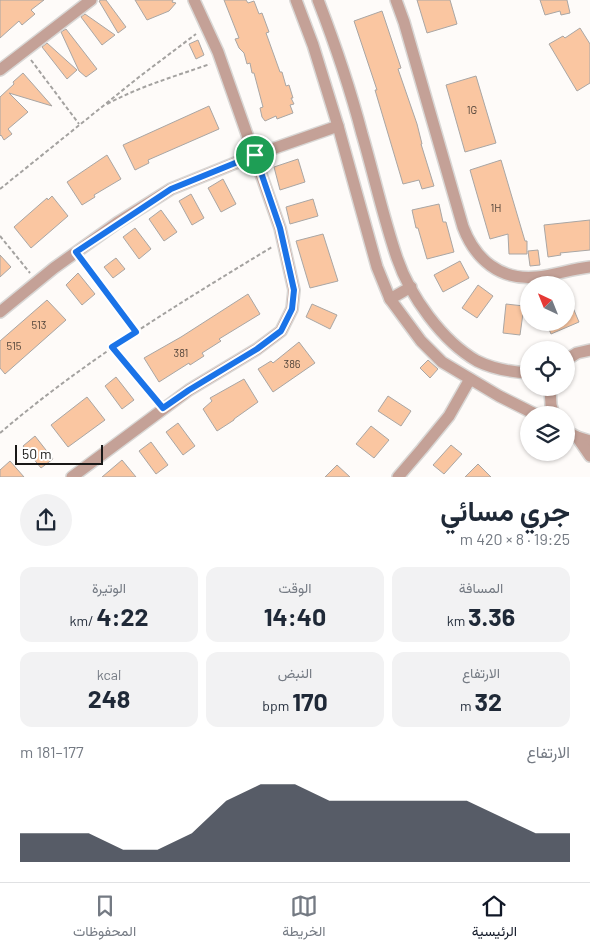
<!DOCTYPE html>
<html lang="ar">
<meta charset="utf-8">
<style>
body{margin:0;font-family:Barlow,Vazirmatn,sans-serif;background:#f2f2f3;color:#1f2937;direction:rtl;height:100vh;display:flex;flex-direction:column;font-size:19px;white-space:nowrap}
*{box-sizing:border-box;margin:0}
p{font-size:16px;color:#747a83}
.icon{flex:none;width:28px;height:28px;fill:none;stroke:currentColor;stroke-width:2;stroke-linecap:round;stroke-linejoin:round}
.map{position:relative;height:477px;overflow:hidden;direction:ltr}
.panel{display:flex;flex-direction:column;background:#fff;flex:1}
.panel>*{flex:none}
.needle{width:32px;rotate:317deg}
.fabs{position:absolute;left:520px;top:276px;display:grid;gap:10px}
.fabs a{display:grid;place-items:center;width:55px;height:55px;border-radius:50%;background:#fff;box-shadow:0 1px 4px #0004;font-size:25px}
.scale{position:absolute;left:15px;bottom:12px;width:88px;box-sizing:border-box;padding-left:5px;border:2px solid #191817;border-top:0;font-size:14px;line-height:18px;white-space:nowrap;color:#191817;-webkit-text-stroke:4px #fff;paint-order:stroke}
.pin{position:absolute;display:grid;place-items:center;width:42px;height:42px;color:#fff;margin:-21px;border:2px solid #fff;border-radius:50%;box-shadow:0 1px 5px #0007}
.round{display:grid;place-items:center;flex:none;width:52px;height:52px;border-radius:26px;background:#f2f2f3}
.summary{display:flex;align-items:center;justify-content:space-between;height:85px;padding:0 20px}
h1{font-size:28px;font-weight:700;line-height:38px}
.metrics{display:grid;grid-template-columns:repeat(3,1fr);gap:8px;height:85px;padding:5px 20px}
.metrics div{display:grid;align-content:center;border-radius:12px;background:#f2f2f3;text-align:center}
.metrics b{font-size:25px;font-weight:700}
.metrics small{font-size:14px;font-weight:400}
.metrics p{font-size:14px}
.chart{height:140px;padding:10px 20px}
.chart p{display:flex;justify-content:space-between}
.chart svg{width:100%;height:90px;margin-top:5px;fill:#111827;opacity:.7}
.menu{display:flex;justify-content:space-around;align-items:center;height:70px;border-top:1px solid #e0e1e3;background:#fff;font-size:14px;color:#747a83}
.menu a{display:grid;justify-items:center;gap:2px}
.menu .current{color:#111827}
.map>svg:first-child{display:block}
.building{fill:#fac6a1;stroke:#a9a6a4}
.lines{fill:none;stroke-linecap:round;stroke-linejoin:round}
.minor-casing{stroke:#d9d7d5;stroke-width:14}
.path{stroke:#a4a2a0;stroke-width:2;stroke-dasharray:4 2.5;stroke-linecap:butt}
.minor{stroke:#c4a197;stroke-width:11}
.route-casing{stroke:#fff;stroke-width:10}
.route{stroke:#1a73e8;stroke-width:6}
.labels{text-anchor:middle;stroke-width:4.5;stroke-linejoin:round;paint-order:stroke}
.number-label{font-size:11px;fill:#51443a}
</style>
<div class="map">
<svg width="590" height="477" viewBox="0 0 590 477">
<rect width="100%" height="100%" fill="#fefbf9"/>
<g class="building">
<polygon points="0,0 44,0 31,10 35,14 22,25 19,21 0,38"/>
<polygon points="101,0 106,0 126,27 118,33 99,1"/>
<polygon points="135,0 173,0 172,2 176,3 169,11 147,20"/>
<polygon points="224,0 246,0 248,3 254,1 259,14 262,13 269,32 266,33 280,72 282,72 286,86 289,85 293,98 291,98 294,104 290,105 293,113 277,119 276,116 265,121 262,117 260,108 263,107 254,73 252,73 250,63 247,64 244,53 239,48 235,39 239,38"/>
<polygon points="417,0 450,0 457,24 427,33"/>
<polygon points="540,0 567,0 570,13 561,15 560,11 545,15"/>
<polygon points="382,11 401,68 398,69 417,124 422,144 421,144 434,186 422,189 419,180 403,184 375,90 377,90 354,21"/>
<polygon points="85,14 115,35 102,45 81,17"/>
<polygon points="580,28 590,44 590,83 577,91 549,44 563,36 565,38"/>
<polygon points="66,29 97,69 86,77 79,71 61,32"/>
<polygon points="198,40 204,55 196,59 189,44"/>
<polygon points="47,43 77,70 67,79 42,47"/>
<polygon points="23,73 52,106 9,93 28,112 8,129 12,134 4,140 1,135 0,136 0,97 14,84 13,82"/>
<polygon points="476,76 496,143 465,152 446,85"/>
<polygon points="209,106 219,129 148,160 149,163 135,170 123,145"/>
<polygon points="107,155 121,179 94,195 95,197 82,205 67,182"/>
<polygon points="298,159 305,182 280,190 274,167"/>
<polygon points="501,160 525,241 527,241 527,254 509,254 508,234 490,239 470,170"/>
<polygon points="223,179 236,204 221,212 208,188"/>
<polygon points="191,194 204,218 192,225 179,201"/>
<polygon points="52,196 68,216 31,248 14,227 47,198 48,200"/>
<polygon points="313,199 318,216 290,224 286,207"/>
<polygon points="439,204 443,222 446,222 454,252 427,259 418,228 416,228 412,210"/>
<polygon points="161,210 177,232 164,241 149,219"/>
<polygon points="590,220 590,250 560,253 561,255 548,257 544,225"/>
<polygon points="135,228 151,249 139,259 123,237"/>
<polygon points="323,234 338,281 310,288 296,241"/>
<polygon points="538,250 540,265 530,266 528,251"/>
<polygon points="0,255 11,267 0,277"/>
<polygon points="116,258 125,269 113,278 104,267"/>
<polygon points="460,261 469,278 443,292 434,275"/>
<polygon points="78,273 95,294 82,305 66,285"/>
<polygon points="478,285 493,296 477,318 462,308"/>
<polygon points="566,291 579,322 551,334 546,322 566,322"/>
<polygon points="248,294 260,314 219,339 221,341 202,353 204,356 190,365 189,363 159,382 144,358 181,337"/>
<polygon points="47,300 66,320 5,374 0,368 0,341"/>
<polygon points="312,304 337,315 330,329 306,317"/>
<polygon points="506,304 524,306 520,335 503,333"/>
<polygon points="299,342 315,363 273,392 258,369 271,361 273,363"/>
<polygon points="428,360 438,369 430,378 420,368"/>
<polygon points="116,377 134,400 122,409 105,386"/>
<polygon points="244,379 258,402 234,419 234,420 217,431 203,409 212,401 210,398"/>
<polygon points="388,396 411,411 401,426 378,411"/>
<polygon points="87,397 105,420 68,447 51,425"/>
<polygon points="178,423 195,446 183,455 166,432"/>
<polygon points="371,426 389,440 374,458 356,444"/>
<polygon points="35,436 53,459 41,468 23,446"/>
<polygon points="151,442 168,465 156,474 139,451"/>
<polygon points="451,445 462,454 444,474 433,465"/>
<polygon points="122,460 136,477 102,477"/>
<polygon points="10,461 24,477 0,477 0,470"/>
<polygon points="478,464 491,477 465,477"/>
<polygon points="337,465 350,477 325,477"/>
</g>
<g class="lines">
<g class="minor-casing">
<g id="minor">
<polyline points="296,0 313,45 338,126 377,267 390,299 421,341 442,362 499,396 537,415"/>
<path d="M318,0C335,44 350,88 362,134C374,175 383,217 397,258C410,296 442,341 477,361C493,369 512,372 529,373"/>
<path d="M396,0L404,22L463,227C475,259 500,281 537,277C555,275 572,269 590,267"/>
<polyline points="0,70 91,0"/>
<polyline points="390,299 411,287"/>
<polyline points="0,312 54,268 117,223 171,189 255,155 338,126"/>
<polyline points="566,360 577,353 590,350"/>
<polyline points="550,388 551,405 554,415"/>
<polyline points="566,431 577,437 590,441"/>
<polyline points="577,437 590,456"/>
<polyline points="72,477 189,390 257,349 281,331 292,309 294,290 280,228 218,52 194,0"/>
<polyline points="398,477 422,449 449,416 470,379"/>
</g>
</g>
<g class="path">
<polyline points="31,60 79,124"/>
<path d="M107,104C141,86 173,77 210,64"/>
<polyline points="0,189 139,77 196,34"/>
<polyline points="0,236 30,273"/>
<polyline points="83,262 136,332"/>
<polyline points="112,347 157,401"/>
<path d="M0,433C84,361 178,304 272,247"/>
</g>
<use href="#minor" class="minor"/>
</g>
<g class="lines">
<g class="route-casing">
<polygon id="route" points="255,155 280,228 294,290 292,309 281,331 257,349 189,390 163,408 112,347 136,332 76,252 171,189"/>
</g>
<use href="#route" class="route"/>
</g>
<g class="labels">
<g class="number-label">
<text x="472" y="114">1G</text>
<text x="496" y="212">1H</text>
<text x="39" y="329">513</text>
<text x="14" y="350">515</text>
<text x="181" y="357">381</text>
<text x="292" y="368">386</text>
</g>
</g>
</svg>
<div class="fabs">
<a><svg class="needle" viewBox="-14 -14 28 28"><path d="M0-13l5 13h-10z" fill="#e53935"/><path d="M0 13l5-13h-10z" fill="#747a83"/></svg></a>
<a><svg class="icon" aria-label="locate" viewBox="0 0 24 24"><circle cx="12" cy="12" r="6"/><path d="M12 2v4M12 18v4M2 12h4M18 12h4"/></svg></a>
<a><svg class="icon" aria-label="layers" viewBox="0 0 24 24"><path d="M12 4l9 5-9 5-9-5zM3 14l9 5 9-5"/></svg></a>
</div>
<div class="scale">50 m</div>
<div class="pin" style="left:255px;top:155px;background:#1e9e55"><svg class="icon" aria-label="arrive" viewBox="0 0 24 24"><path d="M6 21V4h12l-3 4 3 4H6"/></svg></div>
</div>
<section class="panel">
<div class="summary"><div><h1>جري مسائي</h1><p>19:25 · 8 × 420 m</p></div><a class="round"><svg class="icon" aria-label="share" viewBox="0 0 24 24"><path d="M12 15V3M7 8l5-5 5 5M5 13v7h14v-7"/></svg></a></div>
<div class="metrics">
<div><p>المسافة</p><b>3.36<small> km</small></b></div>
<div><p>الوقت</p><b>14:40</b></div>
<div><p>الوتيرة</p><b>4:22<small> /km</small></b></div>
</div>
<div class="metrics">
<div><p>الارتفاع</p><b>32<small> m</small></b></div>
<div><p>النبض</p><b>170<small> bpm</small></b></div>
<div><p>kcal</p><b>248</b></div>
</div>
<div class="chart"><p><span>الارتفاع</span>177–181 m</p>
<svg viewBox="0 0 160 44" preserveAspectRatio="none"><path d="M0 44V30L10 30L20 30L30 38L40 38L50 30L60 14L70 6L80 6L90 14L100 14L110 14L120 14L130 14L140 22L150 30L160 30V44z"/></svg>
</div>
</section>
<nav class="menu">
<a class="current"><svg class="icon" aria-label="home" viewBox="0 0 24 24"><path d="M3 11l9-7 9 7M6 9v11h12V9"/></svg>الرئيسية</a>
<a><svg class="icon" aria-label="map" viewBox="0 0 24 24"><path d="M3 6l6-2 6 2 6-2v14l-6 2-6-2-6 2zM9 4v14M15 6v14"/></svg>الخريطة</a>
<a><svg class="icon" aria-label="saved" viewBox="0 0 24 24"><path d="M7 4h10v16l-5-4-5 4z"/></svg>المحفوظات</a>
</nav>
